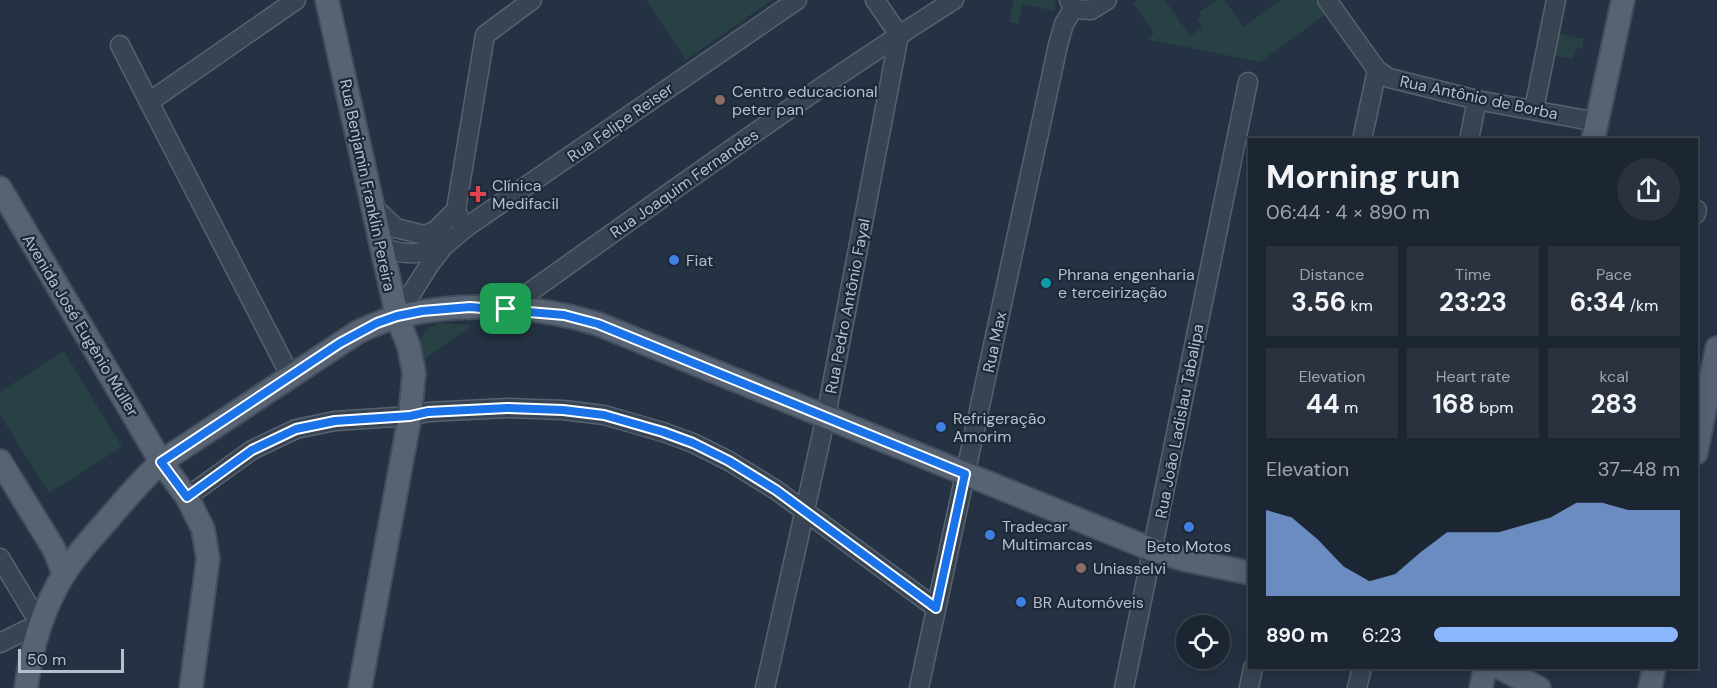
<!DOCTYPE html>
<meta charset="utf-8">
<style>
body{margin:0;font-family:"DM Sans",sans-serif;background:#29323e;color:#f1f3f6;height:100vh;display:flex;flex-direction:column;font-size:22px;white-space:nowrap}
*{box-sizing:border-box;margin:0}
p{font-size:20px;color:#a0a5ac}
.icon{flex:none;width:33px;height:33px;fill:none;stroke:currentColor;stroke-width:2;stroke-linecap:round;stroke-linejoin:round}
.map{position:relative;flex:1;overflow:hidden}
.sheet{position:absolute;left:1248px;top:138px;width:450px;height:531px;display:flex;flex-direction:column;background:#1c2632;border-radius:0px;box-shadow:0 3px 15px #0003,0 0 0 2px #3a434d}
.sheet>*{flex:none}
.fabs{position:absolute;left:1176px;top:615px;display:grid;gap:12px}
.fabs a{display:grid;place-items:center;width:54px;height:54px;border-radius:50%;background:#1c2632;box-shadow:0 3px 15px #0003,0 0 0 2px #3a434d;font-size:30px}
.scale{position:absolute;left:18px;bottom:15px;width:106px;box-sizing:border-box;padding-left:6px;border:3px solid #b6bfcc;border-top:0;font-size:16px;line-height:21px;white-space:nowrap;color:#b6bfcc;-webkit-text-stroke:4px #1e2938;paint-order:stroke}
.pin{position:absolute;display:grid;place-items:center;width:51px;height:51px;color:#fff;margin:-26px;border-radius:12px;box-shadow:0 3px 9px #0006}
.round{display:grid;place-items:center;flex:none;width:63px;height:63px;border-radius:32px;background:#29323e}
.headline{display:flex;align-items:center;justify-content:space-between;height:102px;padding:0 18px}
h1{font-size:33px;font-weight:700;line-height:45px}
.stats{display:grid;grid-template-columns:repeat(3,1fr);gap:9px;height:102px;padding:6px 18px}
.stats div{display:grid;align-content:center;border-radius:0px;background:#29323e;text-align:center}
.stats b{font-size:26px;font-weight:700}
.stats small{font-size:16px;font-weight:400}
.stats p{font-size:16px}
.chart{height:168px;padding:12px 18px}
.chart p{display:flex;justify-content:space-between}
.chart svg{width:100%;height:108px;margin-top:6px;fill:#8bb8fd;opacity:.7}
ul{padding:0 18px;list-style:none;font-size:20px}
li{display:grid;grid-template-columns:96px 72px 1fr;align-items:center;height:45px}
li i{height:15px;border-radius:8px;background:#8bb8fd}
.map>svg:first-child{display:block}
.green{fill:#274144}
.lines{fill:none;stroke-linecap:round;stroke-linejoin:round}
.minor-casing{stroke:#576270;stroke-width:21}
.major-casing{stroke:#434d5c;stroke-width:26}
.minor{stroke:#394452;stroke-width:18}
.major{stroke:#576372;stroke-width:22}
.route-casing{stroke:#fff;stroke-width:12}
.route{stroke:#1a73e8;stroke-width:8}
.education-dot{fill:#8d6e63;stroke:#1e2938;stroke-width:2}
.health-dot{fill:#e0444e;stroke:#1e2938;stroke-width:2}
.shop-dot{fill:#3f7fe0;stroke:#1e2938;stroke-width:2}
.culture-dot{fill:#0f9aa8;stroke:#1e2938;stroke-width:2}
.labels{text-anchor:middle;stroke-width:4.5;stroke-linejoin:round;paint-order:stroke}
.poi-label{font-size:16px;fill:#b6bfcc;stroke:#1e2938;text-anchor:start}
.street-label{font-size:16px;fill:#b6bfcc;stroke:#1e2938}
</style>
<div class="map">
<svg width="1717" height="688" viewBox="0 0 1717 688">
<rect width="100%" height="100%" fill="#253243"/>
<g class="green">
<polygon points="646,0 772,0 686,60"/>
<polygon points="1014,0 1056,0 1054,11 1023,4 1018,24 1009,22"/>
<polygon points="1138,0 1165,0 1190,36 1202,27 1197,20 1202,17 1199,12 1217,0 1224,0 1244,27 1280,0 1314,0 1326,14 1260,62 1146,39 1154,33 1133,3"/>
<polygon points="1556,33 1584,39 1582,49 1576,48 1573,59 1552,55"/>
<path d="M441,323L469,325L470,327L422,361C417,342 420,329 441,323Z"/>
<polygon points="64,351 122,447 49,493 0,415 0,392"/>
</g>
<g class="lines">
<g class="minor-casing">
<g id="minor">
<polyline points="1327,0 1377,70 1389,78 1477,100 1597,122"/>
<polyline points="1073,9 1091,10 1107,0"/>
<polyline points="120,45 149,102"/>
<polyline points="1534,109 1556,0"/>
<polyline points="1362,140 1377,70"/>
<polyline points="1469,140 1477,100"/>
<polyline points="374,207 396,228 424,235 435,231 456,210"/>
<polyline points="1696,214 1697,210"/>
<polyline points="468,226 461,221 456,210 485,35 532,0"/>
<path d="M382,247C409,257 418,254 444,246"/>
<path d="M506,309C654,204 801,97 954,0"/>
<polyline points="397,316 430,264 444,246 468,226 797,0"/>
<polyline points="291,377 149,102 296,0"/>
<polyline points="187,497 252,450 296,429 335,421 410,416 428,412 507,408 563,410 604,415 663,432 693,443 729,461 776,490 936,608"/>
<polyline points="0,558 41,626 26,630 0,643"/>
<polyline points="765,688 826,416 899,35 875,0"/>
<polyline points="919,688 1058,45 1064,24 1073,9 1069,0"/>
<polyline points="1124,688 1248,82"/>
<polyline points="1249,688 1253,668"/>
<polyline points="1357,688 1362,668"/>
</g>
</g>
<g class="major-casing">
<g id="major">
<polyline points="327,0 397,316 409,347 414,373 410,416 360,688"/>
<polyline points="1593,140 1623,0"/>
<polyline points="0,188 161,462 187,497 203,529 208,559 191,688"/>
<polyline points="1696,453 1717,348"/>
<polyline points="0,461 54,549 64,574"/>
<polyline points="1500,668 1539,688"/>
<path d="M26,688C31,649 43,608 64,574C77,553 95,535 111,516C127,497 143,479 161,462L358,332C425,298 528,302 598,324L1153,550L1186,560L1250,573"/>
<polyline points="1481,688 1485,668"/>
<polyline points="1650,688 1654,668"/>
</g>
</g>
<use href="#minor" class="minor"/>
<use href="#major" class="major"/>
</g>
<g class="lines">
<g class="route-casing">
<polygon id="route" points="470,307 564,315 598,324 965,474 936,608 776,490 729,461 693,443 663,432 604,415 563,410 507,408 428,412 410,416 335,421 296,429 252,450 187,497 161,462 340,343 377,323 397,316 422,311"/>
</g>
<use href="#route" class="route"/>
</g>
<g class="education-dot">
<circle cx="720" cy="100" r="6"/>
<circle cx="1081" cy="568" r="6"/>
</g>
<path class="health-dot" d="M475 185h6v6h6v6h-6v6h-6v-6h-6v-6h6z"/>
<g class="shop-dot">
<circle cx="674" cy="260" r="6"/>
<circle cx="941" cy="427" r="6"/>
<circle cx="1189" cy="527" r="6"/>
<circle cx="990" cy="535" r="6"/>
<circle cx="1021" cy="602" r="6"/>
</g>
<circle class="culture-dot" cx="1046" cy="283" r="6"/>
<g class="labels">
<g class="poi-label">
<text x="732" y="97">Centro educacional<tspan x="732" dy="18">peter pan</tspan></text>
<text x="492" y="191">Clínica<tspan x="492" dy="18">Medifacil</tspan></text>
<text x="686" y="266">Fiat</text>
<text x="1058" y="280">Phrana engenharia<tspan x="1058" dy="18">e terceirização</tspan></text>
<text x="953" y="424">Refrigeração<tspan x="953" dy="18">Amorim</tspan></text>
<text x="1002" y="532">Tradecar<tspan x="1002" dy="18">Multimarcas</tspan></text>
<text x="1189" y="552" text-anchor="middle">Beto Motos</text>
<text x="1093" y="574">Uniasselvi</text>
<text x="1033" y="608">BR Automóveis</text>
</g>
<g class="street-label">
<text transform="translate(1479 97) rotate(12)" y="6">Rua Antônio de Borba</text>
<text transform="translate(620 122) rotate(-35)" y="6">Rua Felipe Reiser</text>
<text transform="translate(684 183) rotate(-35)" y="6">Rua Joaquim Fernandes</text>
<text transform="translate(368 185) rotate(78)" y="6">Rua Benjamin Franklin Pereira</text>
<text transform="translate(847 306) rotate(-79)" y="6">Rua Pedro Antônio Fayal</text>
<text transform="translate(81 325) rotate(59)" y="6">Avenida José Eugênio Müller</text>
<text transform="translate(994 342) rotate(-78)" y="6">Rua Max</text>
<text transform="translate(1179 421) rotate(-79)" y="6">Rua João Ladislau Tabalipa</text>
</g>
</g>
</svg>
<div class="fabs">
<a><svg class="icon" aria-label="locate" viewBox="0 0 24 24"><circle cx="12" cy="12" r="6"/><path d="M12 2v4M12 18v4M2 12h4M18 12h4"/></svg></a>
</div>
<div class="scale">50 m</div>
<div class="pin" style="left:506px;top:309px;background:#1e9e55"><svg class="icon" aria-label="arrive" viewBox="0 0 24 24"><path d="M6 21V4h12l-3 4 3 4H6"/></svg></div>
<section class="sheet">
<div class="headline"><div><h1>Morning run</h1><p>06:44 · 4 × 890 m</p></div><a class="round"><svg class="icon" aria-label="share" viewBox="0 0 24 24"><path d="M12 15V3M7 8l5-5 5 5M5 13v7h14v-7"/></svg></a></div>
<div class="stats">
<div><p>Distance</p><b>3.56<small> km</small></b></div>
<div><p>Time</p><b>23:23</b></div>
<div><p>Pace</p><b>6:34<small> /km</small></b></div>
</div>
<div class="stats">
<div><p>Elevation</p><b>44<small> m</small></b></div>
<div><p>Heart rate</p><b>168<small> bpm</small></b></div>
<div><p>kcal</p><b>283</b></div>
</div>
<div class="chart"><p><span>Elevation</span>37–48 m</p>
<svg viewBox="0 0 160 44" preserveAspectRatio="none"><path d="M0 44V9L10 12L20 21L30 32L40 38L50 35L60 26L70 18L80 18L90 18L100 15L110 12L120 6L130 6L140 9L150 9L160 9V44z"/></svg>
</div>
<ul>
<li><b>890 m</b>6:23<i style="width:99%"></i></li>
</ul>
</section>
</div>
